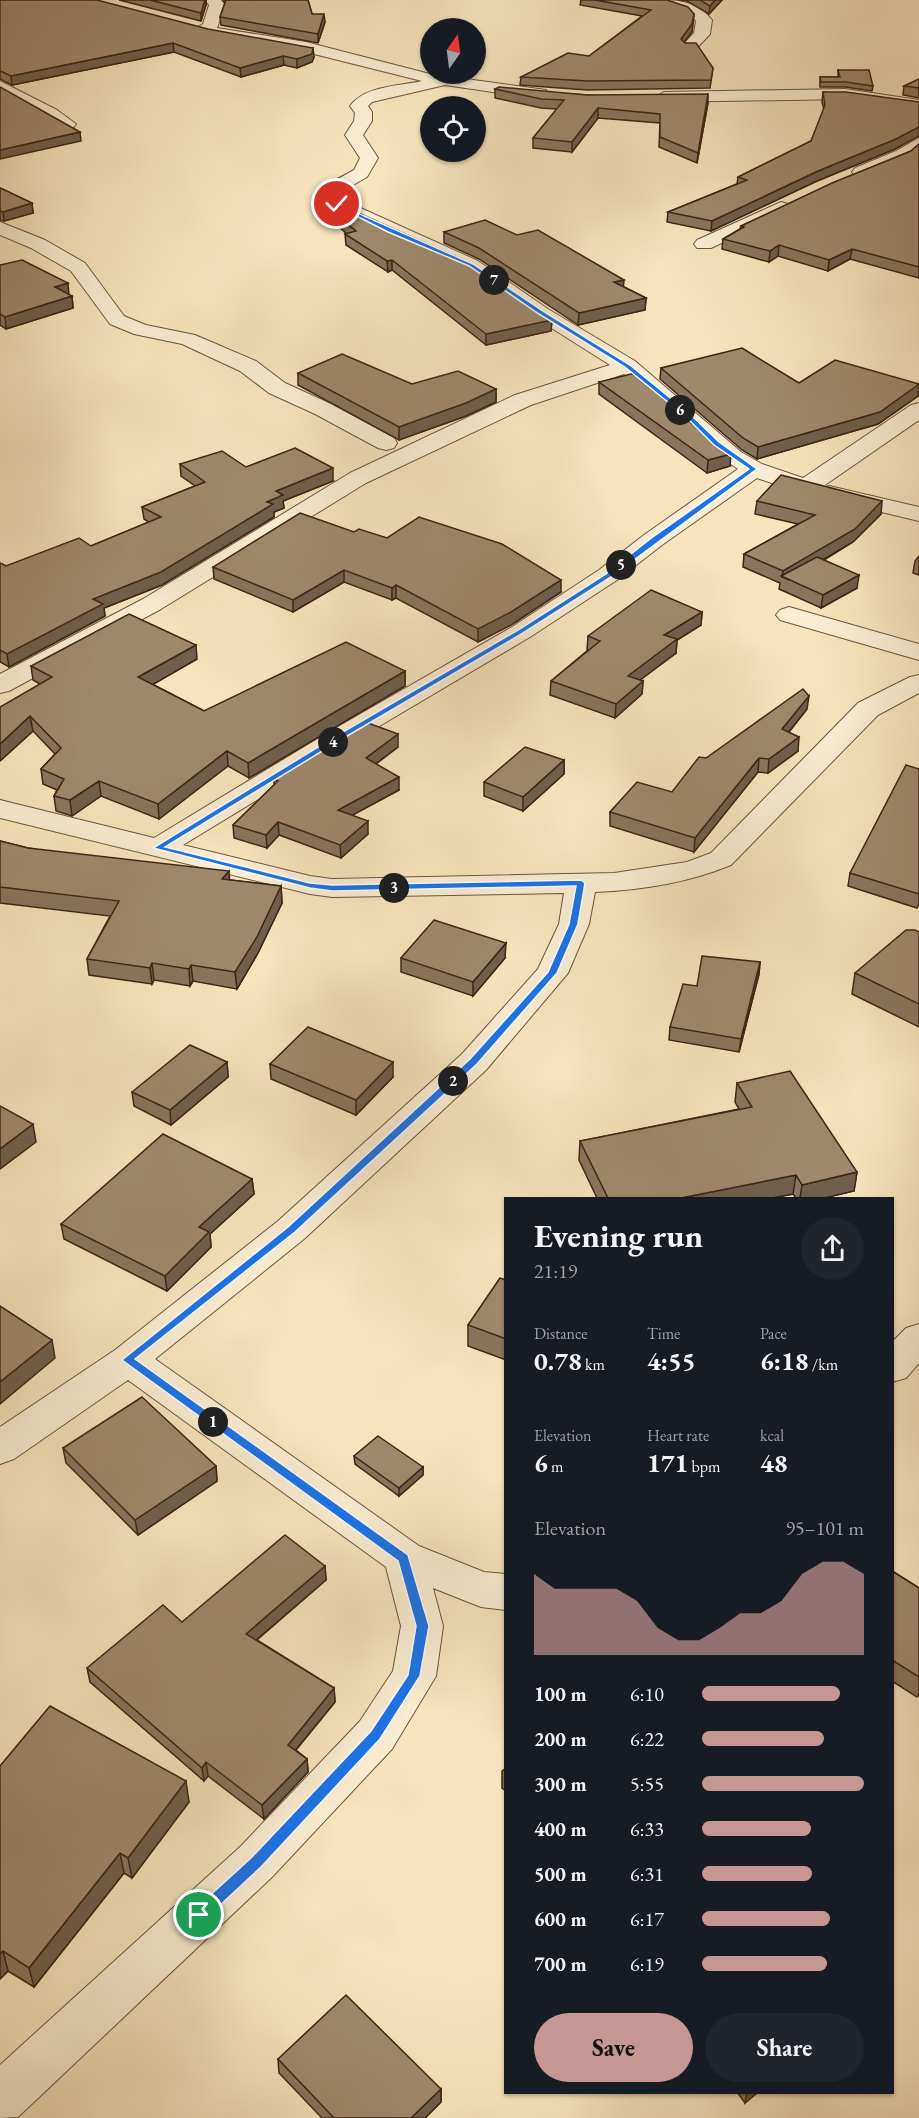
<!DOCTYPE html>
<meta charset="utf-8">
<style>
body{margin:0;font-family:"EB Garamond",serif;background:#20242c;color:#f1f3f6;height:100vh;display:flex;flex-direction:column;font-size:22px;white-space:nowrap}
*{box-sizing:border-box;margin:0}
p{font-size:20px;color:#9ea1a6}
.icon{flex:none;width:33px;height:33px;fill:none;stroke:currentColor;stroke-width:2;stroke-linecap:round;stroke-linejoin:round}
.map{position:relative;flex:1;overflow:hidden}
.details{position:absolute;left:504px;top:1197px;width:390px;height:897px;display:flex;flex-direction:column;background:#171b24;border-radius:0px;box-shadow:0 2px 4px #0004}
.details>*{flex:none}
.needle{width:39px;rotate:14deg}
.controls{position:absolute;left:420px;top:18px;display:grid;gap:12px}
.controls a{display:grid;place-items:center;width:66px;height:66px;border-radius:50%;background:#171b24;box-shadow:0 2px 4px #0004;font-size:30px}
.pin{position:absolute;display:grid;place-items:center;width:51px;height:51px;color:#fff;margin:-26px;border:3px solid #fff;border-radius:50%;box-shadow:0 2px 6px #0007}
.km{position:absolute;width:30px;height:30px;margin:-15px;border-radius:50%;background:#222;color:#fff;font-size:16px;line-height:30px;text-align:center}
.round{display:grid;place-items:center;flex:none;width:63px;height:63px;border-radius:32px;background:#20242c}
.summary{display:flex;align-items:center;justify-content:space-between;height:102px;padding:0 30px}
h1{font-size:33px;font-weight:700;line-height:45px}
.stats{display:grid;grid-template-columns:repeat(3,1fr);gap:9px;height:102px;padding:6px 30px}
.stats div{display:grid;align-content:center}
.stats b{font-size:26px;font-weight:700}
.stats small{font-size:16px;font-weight:400}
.stats p{font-size:16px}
.chart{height:168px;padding:12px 30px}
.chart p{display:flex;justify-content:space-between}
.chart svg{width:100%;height:108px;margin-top:6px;fill:#c59692;opacity:.7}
.action{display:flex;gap:12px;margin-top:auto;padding:12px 30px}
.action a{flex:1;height:69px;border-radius:36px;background:#c59692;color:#111;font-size:24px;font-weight:700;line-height:69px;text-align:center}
.action a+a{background:#20242c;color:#f1f3f6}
ul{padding:0 30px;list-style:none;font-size:20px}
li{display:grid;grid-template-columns:96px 72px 1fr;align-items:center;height:45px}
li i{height:15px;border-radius:8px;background:#c59692}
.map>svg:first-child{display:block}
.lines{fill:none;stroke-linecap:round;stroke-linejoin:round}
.street-casing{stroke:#6d5440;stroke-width:2}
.street{fill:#faedd3;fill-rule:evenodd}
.wall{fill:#89755d;stroke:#3f2416;stroke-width:1.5}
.shaded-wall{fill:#6f5f4c;stroke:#3f2416;stroke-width:1.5}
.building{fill:#9f886c;stroke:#3f2416;stroke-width:1.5}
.route{fill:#1a73e8;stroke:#fff;stroke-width:1.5}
</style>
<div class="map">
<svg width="919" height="2118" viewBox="0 0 919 2118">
<rect width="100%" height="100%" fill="#f7e4bc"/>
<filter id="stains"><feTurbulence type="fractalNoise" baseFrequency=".00333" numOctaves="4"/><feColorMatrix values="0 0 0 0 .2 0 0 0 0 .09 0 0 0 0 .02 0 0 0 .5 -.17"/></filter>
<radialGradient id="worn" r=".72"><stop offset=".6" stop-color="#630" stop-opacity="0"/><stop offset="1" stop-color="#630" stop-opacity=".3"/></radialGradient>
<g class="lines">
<g class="street-casing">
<g id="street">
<path d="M205,0H221L225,5L217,28L306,42L430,74L546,90L548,94L540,99L445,85L372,102L368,106L372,112V121L363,135L378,158L367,177L341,192L345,201L478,261L548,309L635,361L741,452L762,464L803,478L911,405L919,403V420L825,485L919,507V521L798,492L757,478L662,545L617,580L530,637L349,744L183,845L310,876L332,879L614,873L687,862L711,853L858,703L910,677L919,675V693L878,715L731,865C687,883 642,890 595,892L589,924L568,973L486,1070L304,1239L155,1359L419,1546L484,1572L506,1574V1610L481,1607L433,1588L443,1626L436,1676L392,1749L272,1877L18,2117L0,2118V2065L240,1847L360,1721L393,1671L401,1626L386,1567L128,1380L14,1459L0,1464V1427L115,1350L278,1221L462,1054L538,969L559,924L564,893L332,897L310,894L0,818V800L154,838L329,732L512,627L599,570L644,535L738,469L709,449L680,421L624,374L531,405L366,483L161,609L9,691L0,693V674L143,599L350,473L515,395L610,365L534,317L464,269L330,208L322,190L325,186L354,170L360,158L345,135L354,121L355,113L350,106C364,86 399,86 422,81L306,52L198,32L195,29L203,24L209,5Z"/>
<path d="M656,0C679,0 697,1 712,20L710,34L696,49H684L682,46L694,33L696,21L689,13L659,3Z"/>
<polygon points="0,81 57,110 76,124 73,128 61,128 2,95 0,93"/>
<polygon points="845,89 919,100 919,110 845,99 664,102 656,97 664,92"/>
<polygon points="919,138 919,151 908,159 861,177 855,176 852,172 855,168 896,151"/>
<polygon points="781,202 788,204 790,208 788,212 711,248 697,248 694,244 697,240"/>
<polygon points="0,222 45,240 85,263 124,316 146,325 195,335 256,361 285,383 331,404 394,438 397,443 394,448 386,450 378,448 315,414 269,393 240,371 182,344 134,334 110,324 71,271 31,248 0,235"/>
<polygon points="789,607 919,644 919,660 780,620 776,615 780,610"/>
<polygon points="919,1324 919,1363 906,1378 892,1382 892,1342 906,1328"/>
</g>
</g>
<use href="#street" class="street"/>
</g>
<g class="wall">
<polygon points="0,0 314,57 312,62 297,68 284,65 241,77 174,52 12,85 0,79"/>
<polygon points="119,0 206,0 206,5 201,21"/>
<polygon points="223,0 308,0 312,14 325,22 318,43 221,25 220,17 225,3"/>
<polygon points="581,0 667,0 694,14 692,32 684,42 713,68 710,88 587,90 520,85 521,77 589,56 642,16 580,5"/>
<polygon points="678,0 722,0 709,14 687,1"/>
<polygon points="838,70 873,86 872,91 845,87 820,87 820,77 838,77"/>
<polygon points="919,79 919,98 903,95 904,86"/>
<polygon points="495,89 708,103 697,163 659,147 660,123 598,118 572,152 533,148 533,138 557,109 541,108 495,98"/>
<polygon points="823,92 919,102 919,136 895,149 817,181 711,231 667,222 668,212 737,184 738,177 811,141 824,110 822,102"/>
<polygon points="919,144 919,278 850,259 828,271 778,256 769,262 722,249 723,239 740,229 741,226 911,151"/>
<polygon points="0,188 32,203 33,213 4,221 0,220"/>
<polygon points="337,216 552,320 551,331 486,345 392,270 388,272 346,245 345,234 347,234 338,226"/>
<polygon points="444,232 624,287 646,298 645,310 578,325 479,259 444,243"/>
<polygon points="0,265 72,296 73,308 6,329 0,325"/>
<polygon points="661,368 799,383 918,396 878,424 757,459 742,450 660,379"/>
<polygon points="298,373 412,384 496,389 496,402 466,416 399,440 298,385"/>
<polygon points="599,382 730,466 707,473 599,394"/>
<polygon points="180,464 246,467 333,481 283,501 284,508 274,512 274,517 162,585 104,608 105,616 9,667 0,662 0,563 6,566 91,546 149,522 144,519 142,507 195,486 181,476"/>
<polygon points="757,501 881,514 853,542 824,560 857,588 821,608 779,589 780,583 743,567 744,554 798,524 755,514"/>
<polygon points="354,532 387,538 561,592 511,625 478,642 396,598 392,600 344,582 293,612 214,579 213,567"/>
<polygon points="919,556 919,575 913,573 915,561"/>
<polygon points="702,612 701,625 677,640 676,653 640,680 643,681 642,694 615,718 550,695 551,681 588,650 587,650 588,636"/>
<polygon points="197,659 152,684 204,711 405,671 405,686 249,778 228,766 159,819 101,796 72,816 56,811 54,796 57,790 43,784 41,769 55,754 33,731 0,761 40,684 33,680 31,666"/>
<polygon points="807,709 789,732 798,751 768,773 758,772 694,852 610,826 610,812 672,792 706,758"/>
<polygon points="398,747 376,764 399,790 352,815 368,834 341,858 279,835 267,848 234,838 233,825 274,785 274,779"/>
<polygon points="564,760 564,774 523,811 484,796 484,782"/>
<polygon points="919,769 919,904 917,908 848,886 850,873"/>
<polygon points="0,841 28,848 230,880 281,886 282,903 258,953 237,989 193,981 190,986 154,980 152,984 89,975 87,959 110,916 0,903"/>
<polygon points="919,932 919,1027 852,994 855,973"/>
<polygon points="401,958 505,958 473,996 401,972"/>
<polygon points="760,962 759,974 739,1052 669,1040 670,1027 697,986"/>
<polygon points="227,1062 228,1077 171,1125 134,1106 132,1092"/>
<polygon points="270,1064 393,1077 356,1115 271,1079"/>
<polygon points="737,1083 857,1172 854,1191 824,1198 796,1198 793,1194 772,1198 597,1198 579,1160 580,1141 739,1109 735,1102"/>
<polygon points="252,1179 254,1194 210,1234 211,1247 167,1291 64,1239 61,1224"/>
<polygon points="506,1280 506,1360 468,1346 468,1325"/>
<polygon points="63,1448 216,1466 217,1481 138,1535 66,1463"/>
<polygon points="354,1456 423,1467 423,1475 399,1496 355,1464"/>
<polygon points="325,1566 326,1580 257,1640 334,1688 335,1702 296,1750 307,1759 308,1772 264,1819 208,1776 204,1781 90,1682 87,1668 182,1622"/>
<polygon points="892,1571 919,1588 919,1695 917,1697 892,1681"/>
<polygon points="0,1766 189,1802 132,1878 124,1873 34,1987 8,1971 0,1979"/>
<polygon points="506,1768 506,1791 502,1788 502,1771"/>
<polygon points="278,2059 441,2089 441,2102 425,2118 322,2118 279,2073"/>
<polygon points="737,2092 758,2092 745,2103"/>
</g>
<g class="shaded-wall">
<polygon points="205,0 206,0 206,5 201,21 201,13"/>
<polygon points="715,0 722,0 709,14 710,6"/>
<polygon points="324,14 325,22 318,43 318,34"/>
<polygon points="694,14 692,32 680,47 681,39"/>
<polygon points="173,43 174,52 12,85 11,76"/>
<polygon points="313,48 314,57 312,62 297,68 297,59"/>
<polygon points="283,56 284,65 241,77 240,68"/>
<polygon points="708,94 708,103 697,163 698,153"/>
<polygon points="598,108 598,118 572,152 572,142"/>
<polygon points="919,127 919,136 895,149 817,181 711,231 712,221 818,171"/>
<polygon points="80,132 81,141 0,159 0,150"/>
<polygon points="32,203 33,213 4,221 3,212"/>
<polygon points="779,245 778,256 769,262 770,251"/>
<polygon points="852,249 850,259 828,271 829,260"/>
<polygon points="392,260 392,270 388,272 387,261"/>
<polygon points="624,280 623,291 614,282"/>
<polygon points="68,283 69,295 55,287"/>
<polygon points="72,296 73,308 6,329 5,317"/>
<polygon points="646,298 645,310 578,325 579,313"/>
<polygon points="552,320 551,331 486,345 486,334"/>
<polygon points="919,384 918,396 878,424 757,459 758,447"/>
<polygon points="496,389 496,402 466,416 399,440 399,427"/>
<polygon points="731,454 730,466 707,473 708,460"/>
<polygon points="333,468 333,481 283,501 284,508 274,512 274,517 162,585 104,608 105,616 9,667 7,654 93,599 267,502 276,491"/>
<polygon points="882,501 881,514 853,542 789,580 782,577 783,571"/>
<polygon points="344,570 344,582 293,612 293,600"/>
<polygon points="859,575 857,588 821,608 823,595"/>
<polygon points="561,580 561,592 511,625 478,642 478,629"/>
<polygon points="396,585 396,598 392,600 392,588"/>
<polygon points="702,612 701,625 677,640 676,653 628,689 628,676 664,635"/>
<polygon points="196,645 197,659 140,692 138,677"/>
<polygon points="405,671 405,686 249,778 248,763"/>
<polygon points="643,681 642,694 615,718 616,704"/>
<polygon points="809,696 807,709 780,743 782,729"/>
<polygon points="30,716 33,731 0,761 0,744"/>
<polygon points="398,734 398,747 366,771 366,758"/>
<polygon points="799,737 798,751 768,773 769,759"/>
<polygon points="227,751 228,766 159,819 158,804"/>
<polygon points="759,758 758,772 694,852 695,838"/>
<polygon points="564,760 564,774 523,811 523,797"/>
<polygon points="399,777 399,790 338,823 338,810"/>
<polygon points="99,781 101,796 72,816 70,800"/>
<polygon points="368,821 368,834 341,858 340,845"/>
<polygon points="278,822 279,835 267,848 266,835"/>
<polygon points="229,871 230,888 222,879"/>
<polygon points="281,886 282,903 258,953 237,989 235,972"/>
<polygon points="506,943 505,958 473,996 473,982"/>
<polygon points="760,962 759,974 739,1052 741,1039"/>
<polygon points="152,963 154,980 152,984 150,968"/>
<polygon points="191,965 193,981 190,986 189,969"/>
<polygon points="227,1062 228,1077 171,1125 170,1110"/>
<polygon points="393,1062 393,1077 356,1115 356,1100"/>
<polygon points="33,1124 36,1142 0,1169 0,1149"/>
<polygon points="857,1172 854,1191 824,1198 800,1198 802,1185"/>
<polygon points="796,1175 793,1194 772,1198 681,1198"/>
<polygon points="252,1179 254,1194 210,1234 211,1247 167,1291 165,1276 199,1227"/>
<polygon points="52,1340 55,1358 0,1404 0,1382"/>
<polygon points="216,1466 217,1481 138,1535 135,1520"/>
<polygon points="423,1467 423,1475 399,1496 399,1488"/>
<polygon points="325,1566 326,1580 248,1647 246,1634"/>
<polygon points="334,1688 335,1702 289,1758 288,1745"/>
<polygon points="307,1759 308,1772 264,1819 262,1805"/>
<polygon points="206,1762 208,1776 204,1781 202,1768"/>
<polygon points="186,1781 189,1802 132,1878 128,1858"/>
<polygon points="120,1853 124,1873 34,1987 29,1968"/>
<polygon points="3,1951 8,1971 0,1979 0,1954"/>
<polygon points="441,2089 441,2102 425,2118 411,2118"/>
<polygon points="747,2092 758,2092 745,2103"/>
</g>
<g class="building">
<polygon points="0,0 97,0 208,29 313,48 312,54 297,59 283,56 240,68 173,43 11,76 0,71"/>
<polygon points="150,0 205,0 201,13"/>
<polygon points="226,0 308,0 312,14 324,14 318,34 220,17"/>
<polygon points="595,0 667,0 688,7 694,14 692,24 681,39 685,43 696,43 713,68 711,80 587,81 521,77 568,53 589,56 651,10"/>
<polygon points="700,0 715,0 710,6"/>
<polygon points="838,70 869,70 873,86 846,82 821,82 820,77 840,77"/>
<polygon points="919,79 919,88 904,86"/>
<polygon points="0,87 80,132 0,150"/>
<polygon points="499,87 587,95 708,94 698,153 660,137 660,114 598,108 572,142 533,138 564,100 541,99 495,89"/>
<polygon points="823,92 846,92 919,102 919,127 896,139 818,171 712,221 668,212 747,180 738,177 811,141 825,105"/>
<polygon points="919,144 919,267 852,249 829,260 779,245 770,251 723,239 744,227 741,226 832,183 911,151"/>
<polygon points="0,188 32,203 3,212 0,211"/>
<polygon points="343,206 463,260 552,320 486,334 392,260 387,261 345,234 356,231 337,216"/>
<polygon points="485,220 517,235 538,230 624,280 614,282 646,298 579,313 479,248 444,232"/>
<polygon points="22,260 68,283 55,287 72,296 5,317 0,314 0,265"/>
<polygon points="742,348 799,383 835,360 919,384 880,412 758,447 743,438 661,368"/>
<polygon points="342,354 412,384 458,371 496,389 466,403 399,427 298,373"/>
<polygon points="635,373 708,438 731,454 708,460 599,382"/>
<polygon points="295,448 333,468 276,491 283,495 267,502 273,504 161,572 93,599 103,604 7,654 0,650 0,563 6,566 79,538 91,546 161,517 142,507 205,482 180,464 222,451 246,467"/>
<polygon points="781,475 882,501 855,529 783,571 744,554 815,515 757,501"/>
<polygon points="300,513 354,532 359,529 387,538 419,517 502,544 561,580 511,612 478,629 396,585 392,588 344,570 293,600 213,567"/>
<polygon points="817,557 859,575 823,595 781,576"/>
<polygon points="651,590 702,612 664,635 677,639 628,676 643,681 616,704 551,681 600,641 588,636"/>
<polygon points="129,614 196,645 138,677 204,711 346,642 405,671 248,763 227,751 158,804 99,781 70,800 54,796 64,779 41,769 61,748 30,716 0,744 0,707 52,677 31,666"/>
<polygon points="803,689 809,696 782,729 799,737 769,759 759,758 695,838 610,812 637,782 672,792 699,757 706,758"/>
<polygon points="368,723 398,734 366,758 399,777 338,810 368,821 340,845 278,822 266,835 233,825 278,781 274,779"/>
<polygon points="525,747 564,760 523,797 484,782"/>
<polygon points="906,765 919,769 919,894 850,873"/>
<polygon points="0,841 28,848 229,871 222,879 281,886 257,937 235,972 191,965 189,969 152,963 150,968 87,959 119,901 0,887"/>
<polygon points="434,920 506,943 473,982 401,958"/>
<polygon points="906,930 915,930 919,932 919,1004 855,973"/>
<polygon points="702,956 760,962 741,1039 670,1027 683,984 697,986"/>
<polygon points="308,1027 393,1062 356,1100 270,1064"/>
<polygon points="190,1045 227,1062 170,1110 132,1092"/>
<polygon points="790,1071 857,1172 802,1185 796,1175 681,1198 608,1198 580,1141 752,1107 737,1083"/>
<polygon points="0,1106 33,1124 0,1149"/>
<polygon points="163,1134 252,1179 199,1227 209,1232 165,1276 61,1224"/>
<polygon points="500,1278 506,1280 506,1339 468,1325"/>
<polygon points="0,1306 52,1340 0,1382"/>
<polygon points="142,1397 216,1466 135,1520 63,1448"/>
<polygon points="378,1436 423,1467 399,1488 354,1456"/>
<polygon points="285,1535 325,1566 246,1634 334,1688 288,1745 307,1759 262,1805 206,1762 202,1768 87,1668 163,1605 182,1622"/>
<polygon points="892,1571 919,1588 919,1677 892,1660"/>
<polygon points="50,1706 186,1781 128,1858 120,1853 29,1968 3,1951 0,1954 0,1766"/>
<polygon points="346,1995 441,2089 411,2118 334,2118 278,2059"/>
</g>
<polygon class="route" points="335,203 473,264 543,311 630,365 691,415 719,442 757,469 611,577 523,633 342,739 165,847 310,883 332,885 581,880 585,883 578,924 557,973 477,1064 295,1232 135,1359 408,1555 429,1626 420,1676 380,1739 261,1867 204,1920 199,1922 194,1920 192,1915 194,1910 251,1858 371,1731 408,1675 416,1626 398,1561 122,1360 288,1227 470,1059 548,972 569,924 576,886 332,891 310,888 153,848 336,736 518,630 606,574 650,539 749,469 714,445 686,417 625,367 539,314 469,266 388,232 335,205"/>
<rect width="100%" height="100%" filter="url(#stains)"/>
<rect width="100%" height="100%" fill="url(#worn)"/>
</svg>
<div class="controls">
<a><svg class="needle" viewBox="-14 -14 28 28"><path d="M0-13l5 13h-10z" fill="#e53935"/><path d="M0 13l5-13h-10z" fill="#9ea1a6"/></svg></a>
<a><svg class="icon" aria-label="locate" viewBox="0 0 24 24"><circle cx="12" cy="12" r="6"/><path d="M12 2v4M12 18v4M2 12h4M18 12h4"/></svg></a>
</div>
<div class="pin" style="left:199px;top:1915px;background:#1e9e55"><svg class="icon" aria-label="arrive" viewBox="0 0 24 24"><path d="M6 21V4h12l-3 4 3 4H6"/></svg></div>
<div class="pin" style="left:337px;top:204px;background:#d93025"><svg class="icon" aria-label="check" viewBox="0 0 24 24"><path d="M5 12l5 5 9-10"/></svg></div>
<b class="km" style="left:213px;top:1422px">1</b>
<b class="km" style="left:453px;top:1081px">2</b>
<b class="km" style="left:394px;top:888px">3</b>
<b class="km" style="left:333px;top:742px">4</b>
<b class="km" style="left:621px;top:565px">5</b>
<b class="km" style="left:680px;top:410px">6</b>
<b class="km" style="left:494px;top:280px">7</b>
<section class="details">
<div class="summary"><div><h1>Evening run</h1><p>21:19</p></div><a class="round"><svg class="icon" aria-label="share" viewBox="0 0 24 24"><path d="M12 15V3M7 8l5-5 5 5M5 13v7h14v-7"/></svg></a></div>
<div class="stats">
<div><p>Distance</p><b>0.78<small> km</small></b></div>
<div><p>Time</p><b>4:55</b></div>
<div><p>Pace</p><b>6:18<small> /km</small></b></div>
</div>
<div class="stats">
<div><p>Elevation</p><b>6<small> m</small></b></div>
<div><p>Heart rate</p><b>171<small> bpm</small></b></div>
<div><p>kcal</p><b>48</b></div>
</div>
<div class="chart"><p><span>Elevation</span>95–101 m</p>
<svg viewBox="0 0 160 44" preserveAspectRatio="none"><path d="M0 44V11L10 17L20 17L30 17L40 17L50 22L60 33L70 38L80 38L90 33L100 27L110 27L120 22L130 11L140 6L150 6L160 11V44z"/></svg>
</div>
<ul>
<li><b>100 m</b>6:10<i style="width:85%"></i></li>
<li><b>200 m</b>6:22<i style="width:75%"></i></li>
<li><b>300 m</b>5:55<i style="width:100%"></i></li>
<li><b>400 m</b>6:33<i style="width:67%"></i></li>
<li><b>500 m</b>6:31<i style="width:68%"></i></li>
<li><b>600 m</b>6:17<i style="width:79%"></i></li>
<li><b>700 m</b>6:19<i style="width:77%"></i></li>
</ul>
<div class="action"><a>Save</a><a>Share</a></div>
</section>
</div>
